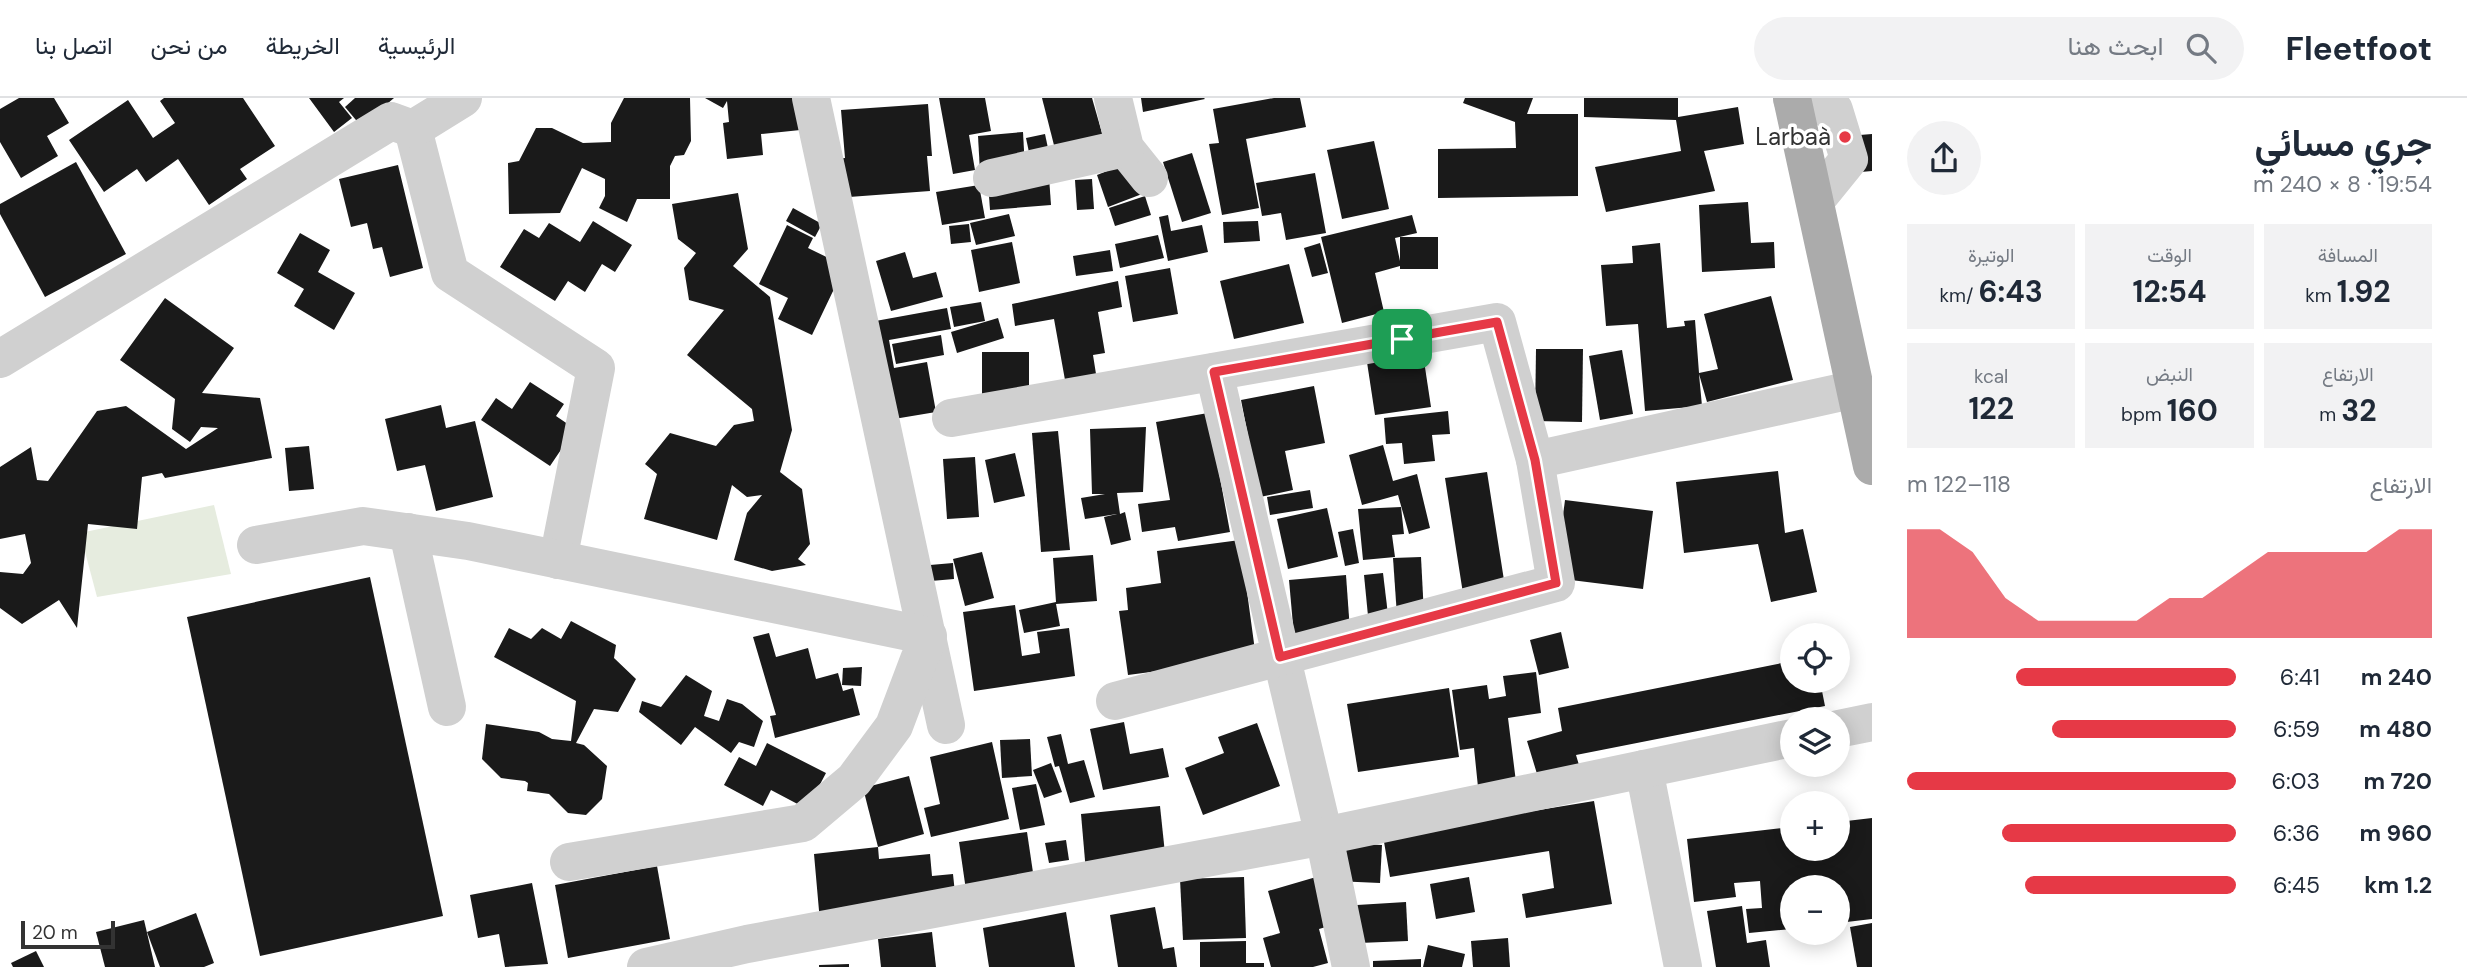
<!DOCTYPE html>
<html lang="ar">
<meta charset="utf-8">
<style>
body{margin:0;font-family:"DM Sans",Vazirmatn,sans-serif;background:#f2f2f3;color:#1f2937;direction:rtl;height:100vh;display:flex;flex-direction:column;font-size:26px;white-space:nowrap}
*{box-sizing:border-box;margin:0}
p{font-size:23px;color:#747a83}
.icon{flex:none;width:38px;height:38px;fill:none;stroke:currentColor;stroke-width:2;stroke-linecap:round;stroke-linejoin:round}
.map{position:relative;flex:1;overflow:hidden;direction:ltr}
.panel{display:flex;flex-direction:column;background:#fff;width:595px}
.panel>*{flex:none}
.buttons{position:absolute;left:1780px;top:525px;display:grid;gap:14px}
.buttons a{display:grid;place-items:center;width:70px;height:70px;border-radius:50%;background:#fff;box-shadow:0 4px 18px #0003;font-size:35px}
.scale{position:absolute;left:21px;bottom:18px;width:94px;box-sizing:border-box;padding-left:7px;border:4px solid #333;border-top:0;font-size:19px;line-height:24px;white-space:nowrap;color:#333;-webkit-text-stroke:5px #fff;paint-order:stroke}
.pin{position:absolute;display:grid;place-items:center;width:60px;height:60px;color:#fff;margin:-30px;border-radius:14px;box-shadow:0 4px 10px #0006}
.round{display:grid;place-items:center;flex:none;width:74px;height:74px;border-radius:37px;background:#f2f2f3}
.headline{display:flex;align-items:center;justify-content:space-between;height:119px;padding:0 35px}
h1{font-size:38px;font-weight:700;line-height:52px}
.figures{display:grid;grid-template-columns:repeat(3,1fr);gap:10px;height:119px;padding:7px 35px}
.figures div{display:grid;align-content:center;border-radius:0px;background:#f2f2f3;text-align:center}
.figures b{font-size:30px;font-weight:700}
.figures small{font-size:19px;font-weight:400}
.figures p{font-size:19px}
.chart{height:196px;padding:14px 35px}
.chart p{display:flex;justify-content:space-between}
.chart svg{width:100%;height:126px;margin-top:7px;fill:#e63946;opacity:.7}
ul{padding:0 35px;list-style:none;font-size:23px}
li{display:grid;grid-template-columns:112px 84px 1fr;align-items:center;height:52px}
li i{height:18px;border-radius:9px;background:#e63946}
header{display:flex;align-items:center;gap:42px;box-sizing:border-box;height:98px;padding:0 35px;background:#fff;border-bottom:2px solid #e0e1e3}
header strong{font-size:33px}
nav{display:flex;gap:38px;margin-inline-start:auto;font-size:24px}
.search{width:490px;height:63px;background:#f2f2f3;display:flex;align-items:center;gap:18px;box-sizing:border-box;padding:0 24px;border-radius:38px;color:#747a83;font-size:26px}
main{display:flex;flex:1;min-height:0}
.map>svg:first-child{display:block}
.green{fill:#e6ecdf}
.building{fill:#1a1a1a}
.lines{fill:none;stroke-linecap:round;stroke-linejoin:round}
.minor{stroke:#d0d0d0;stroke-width:38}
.major{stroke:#ababab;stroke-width:38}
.route-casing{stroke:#fff;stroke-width:14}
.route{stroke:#e63946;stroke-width:9}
.poi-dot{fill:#e63946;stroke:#fff;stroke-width:2.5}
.labels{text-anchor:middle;stroke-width:7;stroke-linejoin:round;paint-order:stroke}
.poi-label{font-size:24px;fill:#333;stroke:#fff;text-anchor:end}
</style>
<header>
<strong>Fleetfoot</strong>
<div class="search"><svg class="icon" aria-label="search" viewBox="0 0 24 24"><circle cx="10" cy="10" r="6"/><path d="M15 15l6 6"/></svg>ابحث هنا</div>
<nav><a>الرئيسية</a><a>الخريطة</a><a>من نحن</a><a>اتصل بنا</a></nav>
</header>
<main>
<section class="panel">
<div class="headline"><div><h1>جري مسائي</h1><p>19:54 · 8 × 240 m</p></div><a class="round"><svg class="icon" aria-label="share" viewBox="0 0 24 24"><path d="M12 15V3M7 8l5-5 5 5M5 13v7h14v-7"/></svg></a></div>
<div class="figures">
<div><p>المسافة</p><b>1.92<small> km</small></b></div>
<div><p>الوقت</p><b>12:54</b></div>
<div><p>الوتيرة</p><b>6:43<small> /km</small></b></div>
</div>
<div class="figures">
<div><p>الارتفاع</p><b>32<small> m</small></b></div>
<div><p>النبض</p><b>160<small> bpm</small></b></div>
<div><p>kcal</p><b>122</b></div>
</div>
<div class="chart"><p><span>الارتفاع</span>118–122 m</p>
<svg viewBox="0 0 160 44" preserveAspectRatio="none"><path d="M0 44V6L10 6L20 14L30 30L40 38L50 38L60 38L70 38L80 30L90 30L100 22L110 14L120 14L130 14L140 14L150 6L160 6V44z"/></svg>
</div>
<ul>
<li><b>240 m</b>6:41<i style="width:67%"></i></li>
<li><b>480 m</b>6:59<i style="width:56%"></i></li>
<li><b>720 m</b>6:03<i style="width:100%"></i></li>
<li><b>960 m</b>6:36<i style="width:71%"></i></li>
<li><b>1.2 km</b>6:45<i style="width:64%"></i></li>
</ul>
</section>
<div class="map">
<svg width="1872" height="869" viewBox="0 0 1872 869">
<rect width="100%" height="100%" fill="#fff"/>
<polygon class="green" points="214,407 231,476 97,499 80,435"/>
<g class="building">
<polygon points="19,0 54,0 69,25 47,38 58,58 21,80 0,44 0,11"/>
<polygon points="164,0 243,0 275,48 240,71 247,81 209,107 178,61 146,84 137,71 104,94 69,42 128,2 153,40 175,25 160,3"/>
<polygon points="309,0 344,0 339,4 352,20 334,34"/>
<polygon points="355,0 394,0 361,28 345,9"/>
<polygon points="624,0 690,0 691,43 684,57 675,58 670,68 670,101 637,101 627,124 599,110 605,98 605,81 582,70 560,115 509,116 508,65 519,63 536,30 552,30 583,45 611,44 611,25"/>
<polygon points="705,0 806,0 810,31 761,36 763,57 727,61 723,25 729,24 727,3 723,10"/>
<polygon points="939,0 985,0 991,33 969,37 975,72 953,76"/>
<polygon points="1042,0 1092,0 1104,42 1056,55"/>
<polygon points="1141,0 1204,0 1205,1 1143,14"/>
<polygon points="1274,0 1300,0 1306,29 1246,41 1259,110 1222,117 1209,46 1219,45 1213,11"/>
<polygon points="1465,0 1533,0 1527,16 1578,16 1578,98 1438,100 1438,51 1516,50 1515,24 1463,5"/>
<polygon points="1584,0 1678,0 1678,19 1738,9 1744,46 1704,53 1715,93 1606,114 1595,69 1681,53 1676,22 1584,19"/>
<polygon points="928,6 932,58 927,58 930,93 849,99 833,61 845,60 841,12"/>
<polygon points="1023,34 1025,71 980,74 978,38"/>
<polygon points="1045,36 1049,55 1030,59 1026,40"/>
<polygon points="1872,36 1872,73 1838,76 1835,39"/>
<polygon points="1374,43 1389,111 1342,121 1327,52"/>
<polygon points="1192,55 1211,115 1182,124 1163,64"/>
<polygon points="76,64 126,156 45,199 0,116 0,106"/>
<polygon points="1130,64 1142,96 1108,109 1097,77"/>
<polygon points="398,67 423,170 390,179 382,149 373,151 367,125 351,129 339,81"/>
<polygon points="1315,75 1326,135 1286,142 1281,115 1262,118 1256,85"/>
<polygon points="1049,79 1051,107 990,112 988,84"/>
<polygon points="1092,81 1094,111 1077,112 1075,82"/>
<polygon points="979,87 985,120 942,127 936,94"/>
<polygon points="738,95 748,151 733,168 770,199 792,332 780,374 802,391 810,446 798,461 806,467 772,473 734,462 747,415 762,397 747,399 732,387 717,442 644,421 657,376 645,366 670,335 716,348 734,327 754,323 752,311 687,257 724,212 689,202 684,170 696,155 678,141 672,106"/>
<polygon points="1145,98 1151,117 1115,128 1109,110"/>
<polygon points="1748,104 1751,145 1774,144 1775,170 1702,174 1699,107"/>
<polygon points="793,110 822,126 815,139 786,123"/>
<polygon points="1009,116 1015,138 976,147 970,125"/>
<polygon points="1168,117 1171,133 1202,127 1208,154 1168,163 1159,119"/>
<polygon points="1412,117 1417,135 1395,140 1400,163 1400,139 1438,139 1438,171 1400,171 1400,168 1375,175 1384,214 1342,225 1321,139"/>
<polygon points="593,123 632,147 615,174 602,166 585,194 568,183 555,203 500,169 524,131 539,140 549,125 580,144"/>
<polygon points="1258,123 1260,143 1224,145 1223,124"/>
<polygon points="969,126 971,144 951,146 949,128"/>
<polygon points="787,127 813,140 808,150 845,168 812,237 778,221 788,200 759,186"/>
<polygon points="300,135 330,152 318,174 355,195 334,232 294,208 304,191 277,175"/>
<polygon points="1158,137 1164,160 1120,170 1115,146"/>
<polygon points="1012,144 1020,185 979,194 971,152"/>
<polygon points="1320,145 1328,175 1312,179 1304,150"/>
<polygon points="1660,145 1667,230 1685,228 1684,223 1695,222 1699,275 1718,271 1704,216 1771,198 1793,282 1707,304 1699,276 1702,308 1645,313 1638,226 1606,228 1601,167 1633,165 1632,148"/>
<polygon points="1110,152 1113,173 1076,178 1073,158"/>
<polygon points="905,154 913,180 936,174 943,199 891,213 876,163"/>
<polygon points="1289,166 1304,225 1234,241 1220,183"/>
<polygon points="1170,170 1178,216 1133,224 1125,178"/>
<polygon points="1118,183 1122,209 1098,214 1105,255 1093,257 1096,276 1065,282 1054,221 1015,228 1012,206"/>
<polygon points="165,200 234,250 202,295 260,300 272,360 165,380 162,375 142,379 137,431 88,426 77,530 59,502 22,526 0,510 0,474 23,476 31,465 25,436 0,441 0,369 31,349 37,382 48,383 97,313 126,308 186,351 218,330 201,329 190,344 172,331 175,301 120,262"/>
<polygon points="981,204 985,223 954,229 950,209"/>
<polygon points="947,210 951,231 889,242 894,270 927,264 936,314 888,322 870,224"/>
<polygon points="998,220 1004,240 957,255 951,234"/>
<polygon points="941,237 944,257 896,266 892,246"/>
<polygon points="1421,243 1431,309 1375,317 1365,251"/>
<polygon points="1536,251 1583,251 1582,324 1535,323"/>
<polygon points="1622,252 1633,316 1600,322 1589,258"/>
<rect x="982" y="254" width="47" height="54"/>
<polygon points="530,284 564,306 556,318 575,331 550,368 481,322 496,300 512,311"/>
<polygon points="1314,288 1325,345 1285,353 1293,392 1260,399 1241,302"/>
<polygon points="441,307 446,330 475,323 493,399 436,413 425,367 397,373 385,321"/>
<polygon points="1448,313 1450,336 1432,337 1435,363 1404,366 1402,345 1386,346 1384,320"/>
<polygon points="1208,315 1230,434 1178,443 1175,429 1142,434 1138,406 1170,402 1156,324"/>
<polygon points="1146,329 1143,394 1117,395 1120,416 1125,414 1131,442 1111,447 1104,419 1117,416 1085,421 1081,400 1105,396 1092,396 1090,331"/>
<polygon points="1058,333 1070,452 1041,454 1032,335"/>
<polygon points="1383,347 1393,383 1417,376 1430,430 1409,436 1398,397 1362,407 1349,357"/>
<polygon points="309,348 314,391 289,393 285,350"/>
<polygon points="1015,355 1025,398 994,405 985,362"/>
<polygon points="975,359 979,419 947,421 943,361"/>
<polygon points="1778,373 1785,435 1803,431 1817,494 1771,504 1758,446 1684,455 1676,384"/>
<polygon points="1487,374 1506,495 1464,502 1445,380"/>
<polygon points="1310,392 1313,410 1270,417 1267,399"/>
<polygon points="1565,402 1653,413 1643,491 1555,480"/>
<polygon points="1401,409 1404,436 1392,437 1395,459 1363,462 1358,411"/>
<polygon points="1327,410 1338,459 1288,471 1277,421"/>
<polygon points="1353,431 1359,465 1345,468 1338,434"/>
<polygon points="1240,442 1256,560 1128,577 1119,513 1128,512 1126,490 1161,485 1157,453"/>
<polygon points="982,454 994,500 965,508 953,461"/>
<polygon points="1093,457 1097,503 1056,506 1060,528 1024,535 1019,512 1056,504 1053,460"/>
<polygon points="1421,459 1424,517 1397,518 1393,460"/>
<polygon points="953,465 954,481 931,483 930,467"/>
<polygon points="1383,475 1389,525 1369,528 1364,477"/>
<polygon points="1346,477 1350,533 1294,538 1289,482"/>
<polygon points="370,479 443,818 260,858 187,519"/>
<polygon points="1015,507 1022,558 1040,555 1037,534 1069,530 1075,578 974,593 963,514"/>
<polygon points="571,523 616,547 614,560 636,581 618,614 594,611 576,645 584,647 607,668 602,701 586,717 568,715 549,696 527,693 528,685 525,683 501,680 482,661 486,626 539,634 552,641 571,643 576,603 494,559 509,530 531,541 542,530 561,541"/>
<polygon points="1561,534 1569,570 1539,577 1530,542"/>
<polygon points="769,535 776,559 808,550 816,581 838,575 843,593 853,590 860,617 775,640 770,618 776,617 753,539"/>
<polygon points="1792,563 1792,583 1820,583 1825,608 1576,657 1582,677 1541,689 1527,643 1562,633 1558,610"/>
<polygon points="862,569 861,588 842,587 843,570"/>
<polygon points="1536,574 1541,615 1508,620 1516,684 1478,689 1474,650 1460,652 1452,592 1487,587 1489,601 1506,598 1503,578"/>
<polygon points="686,577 712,593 704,618 719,623 727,601 742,606 763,623 754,649 739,644 731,655 695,629 681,647 639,614 642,603 661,609"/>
<polygon points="1449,590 1459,659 1358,674 1347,606"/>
<polygon points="1124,624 1130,656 1163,650 1169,679 1103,692 1090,631"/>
<polygon points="1257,625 1280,688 1203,717 1185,670 1224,655 1218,639"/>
<polygon points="1061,636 1068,666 1084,662 1095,699 1070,705 1059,668 1055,669 1047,639"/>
<polygon points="1030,641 1032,678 1002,680 1000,642"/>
<polygon points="992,644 1009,721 931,739 924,710 940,706 930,659"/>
<polygon points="767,645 826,675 807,711 771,692 763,708 724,687 739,659 756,668"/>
<polygon points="1051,665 1062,694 1044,700 1033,672"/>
<polygon points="909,678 924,736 878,749 863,690"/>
<polygon points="1036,686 1045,727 1020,732 1012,690"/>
<polygon points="1594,703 1612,806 1526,820 1522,796 1554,790 1549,753 1390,779 1383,738"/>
<polygon points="1160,708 1166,765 1086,774 1081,716"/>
<polygon points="1872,720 1872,821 1838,825 1838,789 1792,789 1792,831 1749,835 1746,811 1762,810 1760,783 1734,785 1736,799 1694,804 1687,741 1792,729 1792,751 1838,751 1838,724"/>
<polygon points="1027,734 1035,788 967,799 959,744"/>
<polygon points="1066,742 1069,762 1049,765 1045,745"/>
<polygon points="1337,745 1382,747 1380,785 1335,783"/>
<polygon points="878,749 879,761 930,756 932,778 953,776 956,805 820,824 814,756"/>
<polygon points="657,768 670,841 568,860 555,787"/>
<polygon points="1323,777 1336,826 1319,831 1328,865 1313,869 1271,869 1263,840 1280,835 1268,793"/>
<polygon points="1244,779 1246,840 1183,842 1180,781"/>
<polygon points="1469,779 1475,814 1436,821 1430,786"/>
<polygon points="532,785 548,866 505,869 499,836 478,840 470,797"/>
<polygon points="1406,804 1408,843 1359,845 1357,807"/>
<polygon points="1742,808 1747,845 1766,842 1770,869 1716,869 1707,813"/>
<polygon points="1155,809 1163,851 1174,849 1177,869 1118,869 1110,817"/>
<polygon points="1066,814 1075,869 989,869 983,830"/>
<polygon points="196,815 214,865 204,869 160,869 147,834"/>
<polygon points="144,822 155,869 105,869 96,834"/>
<polygon points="1872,825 1872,869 1857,869 1850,829"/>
<polygon points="932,834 936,869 881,869 878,841"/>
<polygon points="1508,840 1510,869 1473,869 1471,843"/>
<polygon points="1246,843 1246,865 1264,865 1264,869 1200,869 1200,844"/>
<polygon points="1428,847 1465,856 1462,869 1423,869"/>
<polygon points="36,853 44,869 13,869 11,865"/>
<polygon points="1421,861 1421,869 1373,869 1373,863"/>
<polygon points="849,866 849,869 819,869 819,867"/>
</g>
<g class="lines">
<g class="minor">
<polyline points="811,0 946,627"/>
<polyline points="1113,0 1125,50 1149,80"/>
<polyline points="1792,1 1834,12 1849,61 1815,103"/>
<polyline points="413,31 450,175 596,270 558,462"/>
<polyline points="992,80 1125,50"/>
<polyline points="0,261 391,23 413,31 463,0"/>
<polyline points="1214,274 1324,738 1351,869"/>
<polyline points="951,320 1497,224 1535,362 1556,485 1115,603"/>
<polyline points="1535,362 1856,291"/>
<polyline points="408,434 447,609"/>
<polyline points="256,447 363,428 468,443 928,538 894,628 854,682 803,725 569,764"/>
<polyline points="1838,631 1872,624"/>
<polyline points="1644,671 1683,869"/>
<polyline points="646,869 747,846 1324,738 1792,640"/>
</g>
<polyline class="major" points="1792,0 1872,368"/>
</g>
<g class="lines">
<g class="route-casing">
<polygon id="route" points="1497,224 1535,362 1556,485 1280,559 1214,274"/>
</g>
<use href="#route" class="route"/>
</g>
<circle class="poi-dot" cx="1845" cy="39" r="7"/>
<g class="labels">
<g class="poi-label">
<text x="1831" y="47">Larbaà</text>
</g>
</g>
</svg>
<div class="buttons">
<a><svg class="icon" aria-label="locate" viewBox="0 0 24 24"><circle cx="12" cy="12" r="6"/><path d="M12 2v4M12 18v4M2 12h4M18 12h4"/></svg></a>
<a><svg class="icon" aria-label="layers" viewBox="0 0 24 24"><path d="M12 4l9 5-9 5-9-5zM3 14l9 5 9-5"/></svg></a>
<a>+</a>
<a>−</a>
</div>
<div class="scale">20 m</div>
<div class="pin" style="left:1402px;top:241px;background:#1e9e55"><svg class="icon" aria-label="arrive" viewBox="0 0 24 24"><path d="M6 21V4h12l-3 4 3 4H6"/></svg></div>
</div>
</main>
